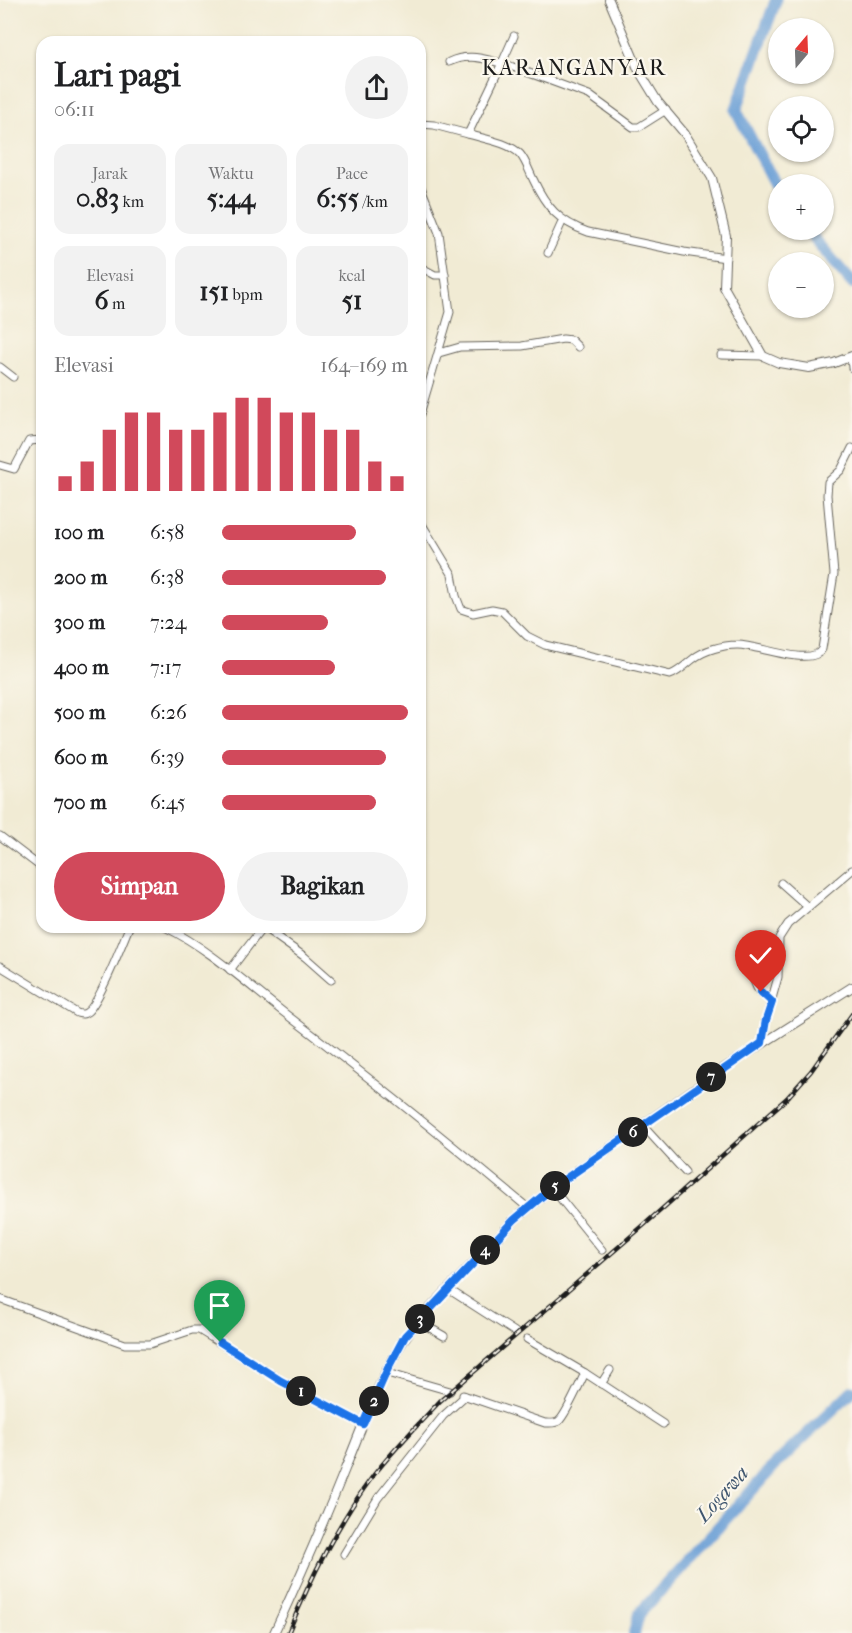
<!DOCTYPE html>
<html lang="id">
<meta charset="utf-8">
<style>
body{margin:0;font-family:"IM FELL French Canon",serif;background:#f2f2f2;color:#202124;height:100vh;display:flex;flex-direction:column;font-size:22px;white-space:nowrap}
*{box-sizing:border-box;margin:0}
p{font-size:20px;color:#757577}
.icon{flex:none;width:33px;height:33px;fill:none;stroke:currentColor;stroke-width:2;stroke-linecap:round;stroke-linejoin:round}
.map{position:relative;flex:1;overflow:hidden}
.panel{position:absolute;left:36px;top:36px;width:390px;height:897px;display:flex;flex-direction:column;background:#fff;border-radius:18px;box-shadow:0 2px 4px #0004}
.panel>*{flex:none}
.needle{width:39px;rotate:19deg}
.controls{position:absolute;left:768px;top:18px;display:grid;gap:12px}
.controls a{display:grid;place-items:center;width:66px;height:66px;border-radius:50%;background:#fff;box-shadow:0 2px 4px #0004;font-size:30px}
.pin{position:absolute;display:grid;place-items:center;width:51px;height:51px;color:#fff;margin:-62px -26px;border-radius:50% 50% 50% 0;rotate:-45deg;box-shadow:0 0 6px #0007}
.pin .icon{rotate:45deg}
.km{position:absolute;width:30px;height:30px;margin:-15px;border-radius:50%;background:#222;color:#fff;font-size:16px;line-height:30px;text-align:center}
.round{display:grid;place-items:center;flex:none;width:63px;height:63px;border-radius:32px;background:#f2f2f2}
.head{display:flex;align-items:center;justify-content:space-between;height:102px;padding:0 18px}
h1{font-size:33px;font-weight:800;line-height:45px}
.stats{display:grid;grid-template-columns:repeat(3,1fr);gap:9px;height:102px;padding:6px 18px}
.stats div{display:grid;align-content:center;border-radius:15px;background:#f2f2f2;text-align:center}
.stats b{font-size:26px;font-weight:800}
.stats small{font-size:16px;font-weight:400}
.stats p{font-size:16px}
.chart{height:168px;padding:12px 18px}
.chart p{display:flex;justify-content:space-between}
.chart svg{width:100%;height:108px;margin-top:6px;stroke:#d1495b;stroke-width:6}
.primary-button{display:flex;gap:12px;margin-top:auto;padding:12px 18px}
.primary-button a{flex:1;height:69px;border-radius:36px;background:#d1495b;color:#fff;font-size:24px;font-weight:800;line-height:69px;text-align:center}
.primary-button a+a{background:#f2f2f2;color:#202124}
ul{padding:0 18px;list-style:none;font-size:20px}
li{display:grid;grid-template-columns:96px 72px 1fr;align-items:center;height:45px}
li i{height:15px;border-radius:8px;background:#d1495b}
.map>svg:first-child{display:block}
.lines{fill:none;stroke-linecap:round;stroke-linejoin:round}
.river{stroke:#699ed5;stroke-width:12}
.minor-casing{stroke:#67645c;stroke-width:9}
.tertiary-casing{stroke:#67645c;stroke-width:10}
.minor{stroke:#fff;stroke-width:7}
.tertiary{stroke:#fff;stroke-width:8}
.rail-casing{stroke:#1c1c1c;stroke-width:4.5}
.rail{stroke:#fbf7ec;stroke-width:2;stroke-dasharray:7;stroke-linecap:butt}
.route-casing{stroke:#fff;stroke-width:12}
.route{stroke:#1a73e8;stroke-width:8}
.labels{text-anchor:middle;stroke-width:4.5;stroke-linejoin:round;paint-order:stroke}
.water-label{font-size:21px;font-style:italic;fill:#3f566f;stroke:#fbf7ec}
.quarter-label{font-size:22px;letter-spacing:1.5px;fill:#1c1c1c;stroke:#fbf7ec}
</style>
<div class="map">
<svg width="852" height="1633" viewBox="0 0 852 1633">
<rect width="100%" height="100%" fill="#fbf7ec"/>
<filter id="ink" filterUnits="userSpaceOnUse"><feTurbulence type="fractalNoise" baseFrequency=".0167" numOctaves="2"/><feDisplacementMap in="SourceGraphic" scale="12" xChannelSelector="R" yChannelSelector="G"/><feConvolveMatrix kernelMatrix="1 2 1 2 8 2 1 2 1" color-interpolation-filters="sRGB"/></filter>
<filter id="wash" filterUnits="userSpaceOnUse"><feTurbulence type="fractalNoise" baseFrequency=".008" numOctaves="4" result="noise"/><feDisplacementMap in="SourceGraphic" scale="24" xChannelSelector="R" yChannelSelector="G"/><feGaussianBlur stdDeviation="1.35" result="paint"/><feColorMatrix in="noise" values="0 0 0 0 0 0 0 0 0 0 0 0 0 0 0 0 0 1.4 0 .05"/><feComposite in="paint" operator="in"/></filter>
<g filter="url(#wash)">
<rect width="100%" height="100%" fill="#f1ebd4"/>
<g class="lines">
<g class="river">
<polyline points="776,0 736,110 778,191"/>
<polyline points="807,230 852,283"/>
<polyline points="634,1633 639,1614 775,1465 852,1391"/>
</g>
</g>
</g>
<g filter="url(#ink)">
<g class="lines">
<g class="minor-casing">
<g id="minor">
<path d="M449,62C468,53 483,59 502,63L514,36"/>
<polyline points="420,124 434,125 468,134 502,63 589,95 633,127 639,127 666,110"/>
<path d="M468,134C484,139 508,142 520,154C526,161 529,171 533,179C546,207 559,222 588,232L684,252L726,258"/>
<polyline points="420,185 439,233 450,312 420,414"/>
<polyline points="548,253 563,220"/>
<polyline points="420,267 435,275 445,275"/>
<polyline points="439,353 460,347 522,346 563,339 571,340 578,347"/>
<polyline points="721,355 763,356"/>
<polyline points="851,357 852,368"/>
<polyline points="0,367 13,377"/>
<polyline points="0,465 14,469 29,441 42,440"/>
<path d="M420,521L452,574L456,596L461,609L473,613L492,609L502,611L527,636L545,645L670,675C679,672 685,665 693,659C704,650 723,645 737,645C755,644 812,668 822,649L834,574L827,495L828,482L841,470L852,448"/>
<polyline points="0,836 42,868"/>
<polyline points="781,883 808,907"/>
<path d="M165,927C210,949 248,985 287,1015C369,1077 449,1142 528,1208"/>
<polyline points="263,927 305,957 331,980"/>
<polyline points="743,953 757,988 772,1002"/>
<path d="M0,966L77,1013C81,1014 83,1015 87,1012C98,1005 123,942 129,927"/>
<polyline points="230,970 263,927"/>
<polyline points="762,1043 766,1020 778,977 779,938 788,924 852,870"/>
<polyline points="643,1126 685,1172"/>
<polyline points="552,1188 602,1250"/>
<polyline points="448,1289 515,1332"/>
<polyline points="0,1299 125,1344 150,1344 192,1330 199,1330 281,1381 363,1424"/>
<polyline points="418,1321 444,1336"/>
<polyline points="527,1339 585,1373 663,1424"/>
<polyline points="387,1373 450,1391"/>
<polyline points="601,1384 610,1370"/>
<path d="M463,1395L545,1423C549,1423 555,1424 559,1421C566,1415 580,1383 585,1373"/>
<polyline points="344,1554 378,1498 443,1416 465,1396"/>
</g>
</g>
<g class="tertiary-casing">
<g id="tertiary">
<polyline points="609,0 639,71 658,102 685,134 712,178 726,236 724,287 763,356 779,363 809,368 834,363 852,356"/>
<path d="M274,1633C299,1579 323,1524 345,1469C364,1423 386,1358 418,1321L514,1220L552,1188L721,1070L852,987"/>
</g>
</g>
<use href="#minor" class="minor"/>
<use href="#tertiary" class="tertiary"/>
<g class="rail-casing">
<path id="rail" d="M288,1633C311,1578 337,1524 373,1476C393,1450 417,1426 440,1401L644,1225L787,1098L811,1071L852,1014"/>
</g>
<use href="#rail" class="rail"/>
</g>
</g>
<g class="lines" filter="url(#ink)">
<g class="route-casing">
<polyline id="route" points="220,1342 281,1381 363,1424 389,1366 405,1336 514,1220 552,1188 762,1043 766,1020 772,1002 761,992"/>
</g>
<use href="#route" class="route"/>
</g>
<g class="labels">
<g class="water-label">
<text transform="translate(722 1494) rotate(-48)" y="7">Logawa</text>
</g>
<g class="quarter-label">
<text x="574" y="75">KARANGANYAR</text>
</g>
</g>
</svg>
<div class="controls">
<a><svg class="needle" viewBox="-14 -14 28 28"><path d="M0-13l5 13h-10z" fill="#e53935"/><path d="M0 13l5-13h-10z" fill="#757577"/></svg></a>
<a><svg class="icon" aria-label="locate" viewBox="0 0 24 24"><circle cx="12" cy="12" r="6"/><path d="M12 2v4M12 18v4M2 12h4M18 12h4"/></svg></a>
<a>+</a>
<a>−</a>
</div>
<div class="pin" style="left:220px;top:1342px;background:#1e9e55"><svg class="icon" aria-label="arrive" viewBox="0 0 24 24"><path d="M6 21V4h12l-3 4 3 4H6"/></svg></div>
<div class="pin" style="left:761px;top:992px;background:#d93025"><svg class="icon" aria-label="check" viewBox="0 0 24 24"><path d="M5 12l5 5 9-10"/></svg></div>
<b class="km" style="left:301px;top:1391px">1</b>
<b class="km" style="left:374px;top:1401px">2</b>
<b class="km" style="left:420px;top:1319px">3</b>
<b class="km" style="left:485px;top:1250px">4</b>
<b class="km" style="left:555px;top:1186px">5</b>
<b class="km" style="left:633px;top:1132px">6</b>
<b class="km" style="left:711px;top:1077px">7</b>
<section class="panel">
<div class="head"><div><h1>Lari pagi</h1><p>06:11</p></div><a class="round"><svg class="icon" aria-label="share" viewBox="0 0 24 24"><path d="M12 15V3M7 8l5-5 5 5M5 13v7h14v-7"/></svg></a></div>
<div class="stats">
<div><p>Jarak</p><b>0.83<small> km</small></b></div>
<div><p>Waktu</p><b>5:44</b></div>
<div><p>Pace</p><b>6:55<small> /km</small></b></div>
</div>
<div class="stats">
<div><p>Elevasi</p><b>6<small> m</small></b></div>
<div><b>151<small> bpm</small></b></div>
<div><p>kcal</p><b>51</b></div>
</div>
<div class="chart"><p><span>Elevasi</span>164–169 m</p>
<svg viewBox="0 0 160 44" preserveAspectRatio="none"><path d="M5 44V38M15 44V32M25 44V19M35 44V12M45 44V12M55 44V19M65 44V19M75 44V12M85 44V6M95 44V6M105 44V12M115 44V12M125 44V19M135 44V19M145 44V32M155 44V38"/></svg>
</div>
<ul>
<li><b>100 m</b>6:58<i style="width:72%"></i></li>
<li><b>200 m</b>6:38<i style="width:88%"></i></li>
<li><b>300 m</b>7:24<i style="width:57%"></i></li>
<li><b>400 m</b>7:17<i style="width:61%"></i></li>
<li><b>500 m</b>6:26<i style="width:100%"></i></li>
<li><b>600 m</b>6:39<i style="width:88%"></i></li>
<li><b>700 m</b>6:45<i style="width:83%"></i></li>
</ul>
<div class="primary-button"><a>Simpan</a><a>Bagikan</a></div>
</section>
</div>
